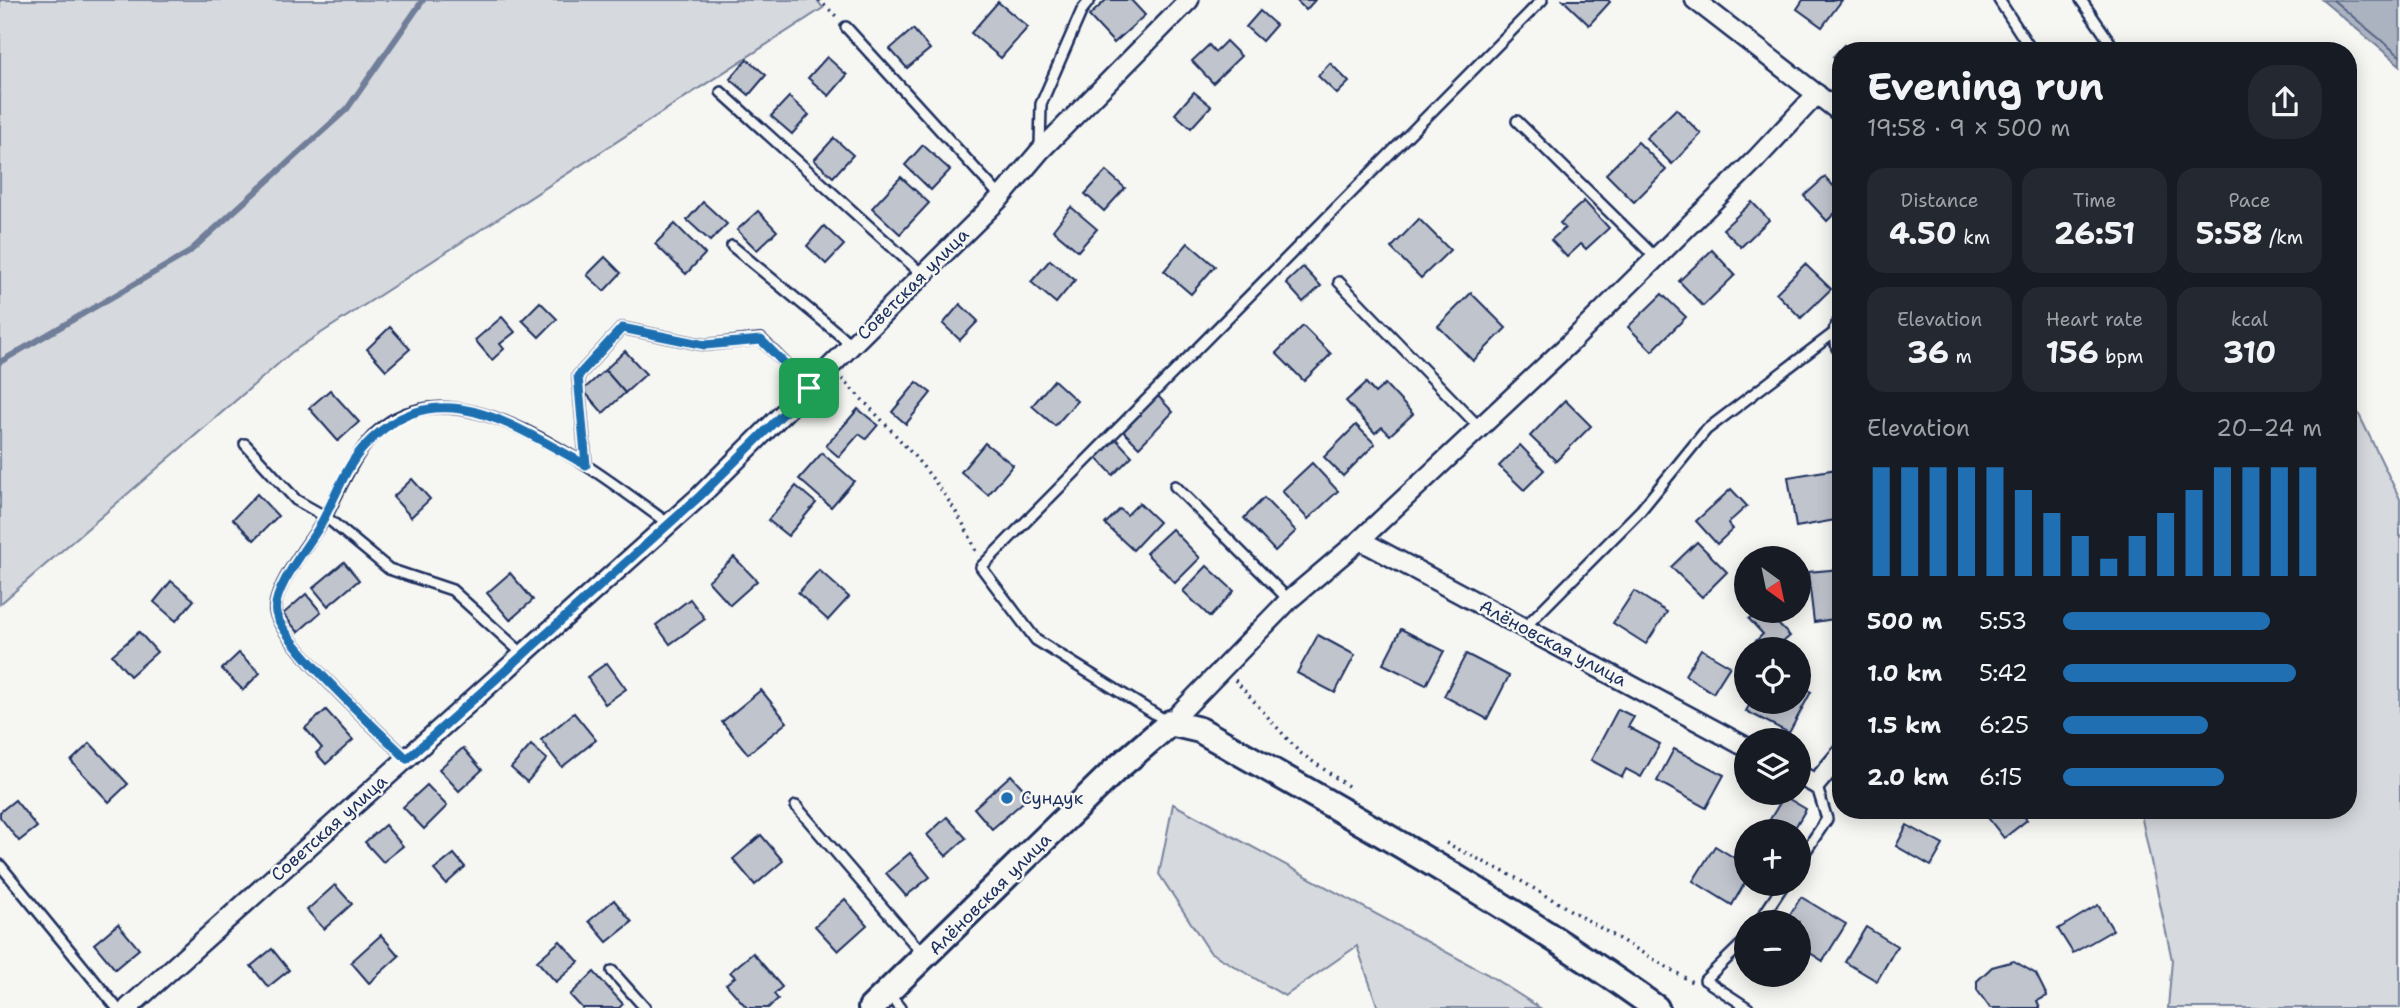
<!DOCTYPE html>
<meta charset="utf-8">
<style>
body{margin:0;font-family:"Shantell Sans",sans-serif;background:#242831;color:#f1f3f6;height:100vh;display:flex;flex-direction:column;font-size:26px;white-space:nowrap}
*{box-sizing:border-box;margin:0}
p{font-size:23px;color:#9ea1a6}
.icon{flex:none;width:38px;height:38px;fill:none;stroke:currentColor;stroke-width:2;stroke-linecap:round;stroke-linejoin:round}
.map{position:relative;flex:1;overflow:hidden}
.panel{position:absolute;left:1832px;top:42px;width:525px;height:777px;display:flex;flex-direction:column;background:#171b24;border-radius:28px;box-shadow:0 4px 18px #0003}
.panel>*{flex:none}
.needle{width:46px;rotate:147deg}
.buttons{position:absolute;left:1734px;top:546px;display:grid;gap:14px}
.buttons a{display:grid;place-items:center;width:77px;height:77px;border-radius:50%;background:#171b24;box-shadow:0 4px 18px #0003;font-size:35px}
.pin{position:absolute;display:grid;place-items:center;width:60px;height:60px;color:#fff;margin:-30px;border-radius:14px;box-shadow:0 4px 10px #0006}
.round{display:grid;place-items:center;flex:none;width:74px;height:74px;border-radius:28px;background:#242831}
.head{display:flex;align-items:center;justify-content:space-between;height:119px;padding:0 35px}
h1{font-size:38px;font-weight:700;line-height:52px}
.figures{display:grid;grid-template-columns:repeat(3,1fr);gap:10px;height:119px;padding:7px 35px}
.figures div{display:grid;align-content:center;border-radius:18px;background:#242831;text-align:center}
.figures b{font-size:30px;font-weight:700}
.figures small{font-size:19px;font-weight:400}
.figures p{font-size:19px}
.chart{height:196px;padding:14px 35px}
.chart p{display:flex;justify-content:space-between}
.chart svg{width:100%;height:126px;margin-top:7px;stroke:#1f6fb2;stroke-width:6}
ul{padding:0 35px;list-style:none;font-size:23px}
li{display:grid;grid-template-columns:112px 84px 1fr;align-items:center;height:52px}
li i{height:18px;border-radius:9px;background:#1f6fb2}
.map>svg:first-child{display:block}
.green{fill:#d6d9dd;stroke:#78849e;stroke-width:2}
.water{fill:#abb2c0;stroke:#717e99;stroke-width:2}
.lines{fill:none;stroke-linecap:round;stroke-linejoin:round}
.shore{stroke:#556385;stroke-width:2}
.stream{stroke:#717e99;stroke-width:6}
.building{fill:#c0c4cd;stroke:#1b2f5e;stroke-width:2}
.lane-casing{stroke:#1b2f5e;stroke-width:14}
.street-casing{stroke:#1b2f5e;stroke-width:23}
.secondary-casing{stroke:#1b2f5e;stroke-width:30}
.path{stroke:#1b2f5e;stroke-width:3.5;stroke-dasharray:2 5;stroke-linecap:butt}
.lane{stroke:#f6f6f2;stroke-width:9}
.street{stroke:#f6f6f2;stroke-width:18}
.secondary{stroke:#f6f6f2;stroke-width:24}
.route-casing{stroke:#fff;stroke-width:14}
.route{stroke:#1f6fb2;stroke-width:9}
.poi-dot{fill:#1f6fb2;stroke:#f6f6f2;stroke-width:2.5}
.labels{text-anchor:middle;stroke-width:5;stroke-linejoin:round;paint-order:stroke}
.street-label{font-size:18px;fill:#1b2f5e;stroke:#f6f6f2}
.poi-label{font-size:18px;fill:#1b2f5e;stroke:#f6f6f2;text-anchor:start}
</style>
<div class="map">
<svg width="2400" height="1008" viewBox="0 0 2400 1008">
<rect width="100%" height="100%" fill="#f6f6f2"/>
<filter id="ink" filterUnits="userSpaceOnUse"><feTurbulence type="fractalNoise" baseFrequency=".0143" numOctaves="2"/><feDisplacementMap in="SourceGraphic" scale="14" xChannelSelector="R" yChannelSelector="G"/><feConvolveMatrix kernelMatrix="1 2 1 2 8 2 1 2 1" color-interpolation-filters="sRGB"/></filter>
<g filter="url(#ink)">
<g class="green">
<polygon points="0,0 817,0 823,8 292,352 0,604"/>
<polygon points="2349,394 2400,499 2400,1008 2168,1008 2172,960 2140,810 2348,810"/>
<polygon points="1173,804 1487,974 1540,1008 1378,1008 1357,946 1285,996 1210,952 1159,874"/>
</g>
<polygon class="water" points="2322,0 2400,0 2400,65"/>
<g class="lines">
<polyline class="shore" points="2333,0 2400,56"/>
<polyline class="stream" points="0,362 188,253 347,109 423,0"/>
</g>
<g class="building">
<polygon points="1106,0 1131,0 1145,15 1114,43 1089,16"/>
<polygon points="1296,0 1315,0 1306,10"/>
<polygon points="1563,0 1608,0 1610,2 1589,25"/>
<polygon points="1803,0 1842,0 1822,27 1797,9"/>
<polygon points="998,2 1028,27 1001,58 971,33"/>
<polygon points="1260,11 1276,25 1262,41 1246,27"/>
<polygon points="913,29 930,49 907,68 890,49"/>
<polygon points="1226,41 1241,56 1213,83 1192,61 1209,45 1215,52"/>
<polygon points="1844,45 1851,51 1841,51 1841,64 1833,57"/>
<polygon points="827,57 847,75 829,96 808,78"/>
<polygon points="747,59 766,75 749,95 730,79"/>
<polygon points="1330,63 1349,82 1337,94 1318,76"/>
<polygon points="1194,92 1211,106 1191,128 1175,114"/>
<polygon points="789,97 809,115 792,134 771,116"/>
<polygon points="1676,109 1701,134 1672,164 1646,138"/>
<polygon points="834,138 853,155 833,177 814,160"/>
<polygon points="1638,142 1666,170 1634,202 1606,174"/>
<polygon points="923,145 950,170 931,190 905,165"/>
<polygon points="1106,171 1125,188 1104,211 1085,194"/>
<polygon points="901,177 929,203 900,234 872,208"/>
<polygon points="1825,177 1841,194 1841,207 1827,221 1804,196"/>
<polygon points="1584,201 1609,228 1586,249 1581,244 1567,257 1551,240 1565,228 1560,223"/>
<polygon points="703,202 727,224 710,241 687,220"/>
<polygon points="1752,202 1769,220 1741,247 1723,229"/>
<polygon points="1071,207 1097,229 1078,251 1053,230"/>
<polygon points="758,211 777,231 757,250 737,230"/>
<polygon points="1419,219 1450,250 1421,278 1391,248"/>
<polygon points="675,224 705,254 686,274 655,244"/>
<polygon points="824,226 844,245 826,264 807,246"/>
<polygon points="1188,243 1215,266 1191,294 1164,271"/>
<polygon points="1712,250 1735,275 1703,306 1679,281"/>
<polygon points="605,257 621,273 604,291 587,275"/>
<polygon points="1050,260 1075,280 1056,303 1031,282"/>
<polygon points="1805,264 1831,289 1801,318 1776,293"/>
<polygon points="1303,267 1321,286 1303,302 1286,283"/>
<polygon points="1471,293 1506,328 1473,361 1438,326"/>
<polygon points="1662,294 1686,317 1652,351 1628,327"/>
<polygon points="540,302 557,319 539,337 522,320"/>
<polygon points="960,304 978,321 960,340 943,324"/>
<polygon points="502,317 515,332 500,344 504,349 492,360 475,340"/>
<polygon points="1303,326 1331,354 1304,381 1276,353"/>
<polygon points="390,327 410,349 386,370 367,349"/>
<polygon points="625,351 646,374 625,393 605,370"/>
<polygon points="605,370 625,393 603,413 583,390"/>
<polygon points="1054,380 1077,401 1055,426 1032,406"/>
<polygon points="917,382 931,393 906,424 892,412"/>
<polygon points="1366,383 1375,393 1385,384 1413,414 1390,435 1382,427 1375,433 1346,401"/>
<polygon points="330,390 359,422 338,441 309,408"/>
<polygon points="1158,396 1173,412 1139,447 1123,431"/>
<polygon points="1565,400 1591,426 1556,461 1530,436"/>
<polygon points="858,409 878,425 866,439 859,434 839,457 826,446"/>
<polygon points="1356,425 1375,444 1343,476 1324,457"/>
<polygon points="1115,438 1132,456 1113,475 1095,456"/>
<polygon points="985,443 1013,465 988,495 961,472"/>
<polygon points="1520,445 1544,470 1524,490 1499,466"/>
<polygon points="822,453 854,481 831,507 799,479"/>
<polygon points="1312,463 1338,491 1308,519 1282,491"/>
<polygon points="1837,469 1841,519 1796,527 1788,477"/>
<polygon points="412,479 430,499 411,517 393,497"/>
<polygon points="796,486 816,503 788,536 768,520"/>
<polygon points="1731,489 1747,506 1728,523 1733,529 1717,544 1696,521"/>
<polygon points="257,494 278,516 254,540 233,519"/>
<polygon points="1264,498 1296,531 1275,551 1244,518"/>
<polygon points="1139,503 1159,522 1133,550 1105,524 1120,509 1127,515"/>
<polygon points="1172,529 1200,558 1175,583 1146,553"/>
<polygon points="1697,542 1727,572 1702,597 1671,567"/>
<polygon points="734,557 757,581 730,605 708,581"/>
<polygon points="344,562 359,580 328,606 313,588"/>
<polygon points="1207,566 1234,591 1210,617 1183,591"/>
<polygon points="1841,569 1841,618 1814,622 1808,572"/>
<polygon points="819,570 849,597 828,620 798,593"/>
<polygon points="510,573 533,600 510,620 487,593"/>
<polygon points="171,581 194,600 176,621 154,602"/>
<polygon points="1634,591 1667,612 1646,644 1613,623"/>
<polygon points="306,594 321,612 298,632 283,614"/>
<polygon points="690,599 705,619 670,644 656,625"/>
<polygon points="1758,611 1765,611 1790,636 1775,649 1748,649 1763,634 1749,619"/>
<polygon points="1401,629 1444,651 1426,685 1383,664"/>
<polygon points="139,632 157,652 130,676 112,655"/>
<polygon points="1318,635 1355,655 1335,693 1297,673"/>
<polygon points="1701,649 1730,666 1713,693 1685,675"/>
<polygon points="239,653 260,673 243,690 222,669"/>
<polygon points="1466,654 1509,676 1487,719 1444,696"/>
<polygon points="607,663 626,689 605,704 587,677"/>
<polygon points="1799,685 1811,692 1789,733 1746,711 1751,702 1799,702"/>
<polygon points="761,690 787,722 748,754 722,722"/>
<polygon points="1618,709 1634,717 1628,727 1660,744 1641,777 1626,769 1622,777 1591,760"/>
<polygon points="326,710 353,740 326,764 316,753 322,748 305,728"/>
<polygon points="574,713 596,740 562,767 541,740"/>
<polygon points="90,743 128,784 109,802 71,761"/>
<polygon points="531,745 547,759 527,782 511,768"/>
<polygon points="463,748 482,770 459,791 439,769"/>
<polygon points="1674,749 1724,775 1706,808 1657,781"/>
<polygon points="1011,775 1030,796 992,829 974,808"/>
<polygon points="427,785 447,806 424,829 403,807"/>
<polygon points="1784,796 1806,809 1793,831 1763,831"/>
<polygon points="15,800 37,827 19,841 0,817 0,812"/>
<polygon points="1982,810 2019,810 2027,820 2004,838"/>
<polygon points="947,817 966,838 946,856 927,835"/>
<polygon points="385,825 403,846 383,862 365,842"/>
<polygon points="1907,825 1943,845 1931,866 1896,846"/>
<polygon points="761,835 783,861 755,885 733,859"/>
<polygon points="1715,846 1746,865 1746,881 1732,905 1693,881"/>
<polygon points="910,853 930,877 906,896 886,873"/>
<polygon points="454,854 465,867 446,884 434,870"/>
<polygon points="335,885 352,904 324,929 307,910"/>
<polygon points="1801,897 1846,924 1823,961 1799,946 1799,922 1785,922"/>
<polygon points="845,899 867,925 838,951 815,926"/>
<polygon points="614,900 632,922 607,942 589,921"/>
<polygon points="2098,905 2113,930 2073,953 2058,929"/>
<polygon points="118,924 139,949 115,969 94,944"/>
<polygon points="1866,927 1897,946 1877,981 1845,962"/>
<polygon points="381,935 399,956 369,983 351,962"/>
<polygon points="560,941 579,962 556,982 537,961"/>
<polygon points="272,949 289,970 268,987 251,966"/>
<polygon points="753,953 782,987 774,994 778,999 768,1008 747,1008 726,984 735,977 730,972"/>
<polygon points="2014,961 2036,974 2047,996 2037,1001 2040,1008 1990,1008 1977,990 1977,981 1992,967"/>
<polygon points="594,972 623,1004 619,1008 582,1008 570,995"/>
</g>
<g class="lines">
<g class="lane-casing">
<g id="lane">
<polyline points="1999,0 2032,51"/>
<polyline points="2081,0 2116,51"/>
<polyline points="846,27 1001,197"/>
<polyline points="721,92 923,275"/>
<polyline points="1517,121 1656,258"/>
<polyline points="1040,148 1041,104 1082,10 1090,0"/>
<polyline points="732,246 852,345"/>
<polyline points="1339,282 1480,428"/>
<path d="M245,444L296,500L326,517C312,538 273,587 275,611C278,640 382,734 407,759"/>
<polyline points="586,465 578,376 622,328 705,345 761,339 809,388"/>
<polyline points="1175,486 1289,600"/>
<polyline points="1524,628 1641,510 1706,430 1839,329"/>
<path d="M524,655L452,590L389,569L326,517C343,483 360,437 396,418C477,374 606,479 669,524"/>
<polyline points="1168,722 1036,640 981,567 1542,0"/>
<polyline points="796,806 922,953"/>
<polyline points="1799,861 1827,819 1816,784"/>
<polyline points="0,865 117,1008"/>
<polyline points="1759,922 1784,884"/>
<polyline points="1746,940 1705,980 1748,1008"/>
<polyline points="612,971 645,1008"/>
<polyline points="889,994 900,1008"/>
</g>
</g>
<g class="street-casing">
<g id="street">
<polyline points="1695,0 1841,113"/>
<polyline points="1841,326 1839,329 1841,346"/>
<polyline points="1360,540 1746,747"/>
<polyline points="1170,723 1289,600 1360,540 1570,343 1756,159 1817,94"/>
<polyline points="1799,775 1816,784 1841,754"/>
<polyline points="128,1008 700,496 1001,197 1040,151 1189,0"/>
</g>
</g>
<g class="secondary-casing">
<path id="secondary" d="M871,1008L1114,771L1170,723L1200,730C1355,818 1511,904 1656,1008"/>
</g>
<g class="path">
<polyline points="819,0 838,18"/>
<path d="M842,379C886,424 955,493 976,552"/>
<polyline points="1235,680 1299,752 1348,786"/>
<polyline points="1446,843 1516,878 1692,982"/>
</g>
<use href="#lane" class="lane"/>
<use href="#street" class="street"/>
<use href="#secondary" class="secondary"/>
</g>
</g>
<g class="lines" filter="url(#ink)">
<g class="route-casing">
<path id="route" d="M622,328L705,345L761,340L809,388L700,496L407,759C380,732 283,644 276,613C271,592 307,547 318,529C333,504 343,471 362,449C434,368 510,424 586,465L578,376Z"/>
</g>
<use href="#route" class="route"/>
</g>
<circle class="poi-dot" cx="1007" cy="798" r="7"/>
<g class="labels">
<g class="street-label">
<text transform="translate(913 284) rotate(-45)" y="6">Советская улица</text>
<text transform="translate(1553 643) rotate(28)" y="6">Алёновская улица</text>
<text transform="translate(329 828) rotate(-42)" y="6">Советская улица</text>
<text transform="translate(990 894) rotate(-45)" y="6">Алёновская улица</text>
</g>
<g class="poi-label">
<text x="1021" y="804">Сундук</text>
</g>
</g>
</svg>
<div class="buttons">
<a><svg class="needle" viewBox="-14 -14 28 28"><path d="M0-13l5 13h-10z" fill="#e53935"/><path d="M0 13l5-13h-10z" fill="#9ea1a6"/></svg></a>
<a><svg class="icon" aria-label="locate" viewBox="0 0 24 24"><circle cx="12" cy="12" r="6"/><path d="M12 2v4M12 18v4M2 12h4M18 12h4"/></svg></a>
<a><svg class="icon" aria-label="layers" viewBox="0 0 24 24"><path d="M12 4l9 5-9 5-9-5zM3 14l9 5 9-5"/></svg></a>
<a>+</a>
<a>−</a>
</div>
<div class="pin" style="left:809px;top:388px;background:#1e9e55"><svg class="icon" aria-label="arrive" viewBox="0 0 24 24"><path d="M6 21V4h12l-3 4 3 4H6"/></svg></div>
<section class="panel">
<div class="head"><div><h1>Evening run</h1><p>19:58 · 9 × 500 m</p></div><a class="round"><svg class="icon" aria-label="share" viewBox="0 0 24 24"><path d="M12 15V3M7 8l5-5 5 5M5 13v7h14v-7"/></svg></a></div>
<div class="figures">
<div><p>Distance</p><b>4.50<small> km</small></b></div>
<div><p>Time</p><b>26:51</b></div>
<div><p>Pace</p><b>5:58<small> /km</small></b></div>
</div>
<div class="figures">
<div><p>Elevation</p><b>36<small> m</small></b></div>
<div><p>Heart rate</p><b>156<small> bpm</small></b></div>
<div><p>kcal</p><b>310</b></div>
</div>
<div class="chart"><p><span>Elevation</span>20–24 m</p>
<svg viewBox="0 0 160 44" preserveAspectRatio="none"><path d="M5 44V6M15 44V6M25 44V6M35 44V6M45 44V6M55 44V14M65 44V22M75 44V30M85 44V38M95 44V30M105 44V22M115 44V14M125 44V6M135 44V6M145 44V6M155 44V6"/></svg>
</div>
<ul>
<li><b>500 m</b>5:53<i style="width:80%"></i></li>
<li><b>1.0 km</b>5:42<i style="width:90%"></i></li>
<li><b>1.5 km</b>6:25<i style="width:56%"></i></li>
<li><b>2.0 km</b>6:15<i style="width:62%"></i></li>
</ul>
</section>
</div>
